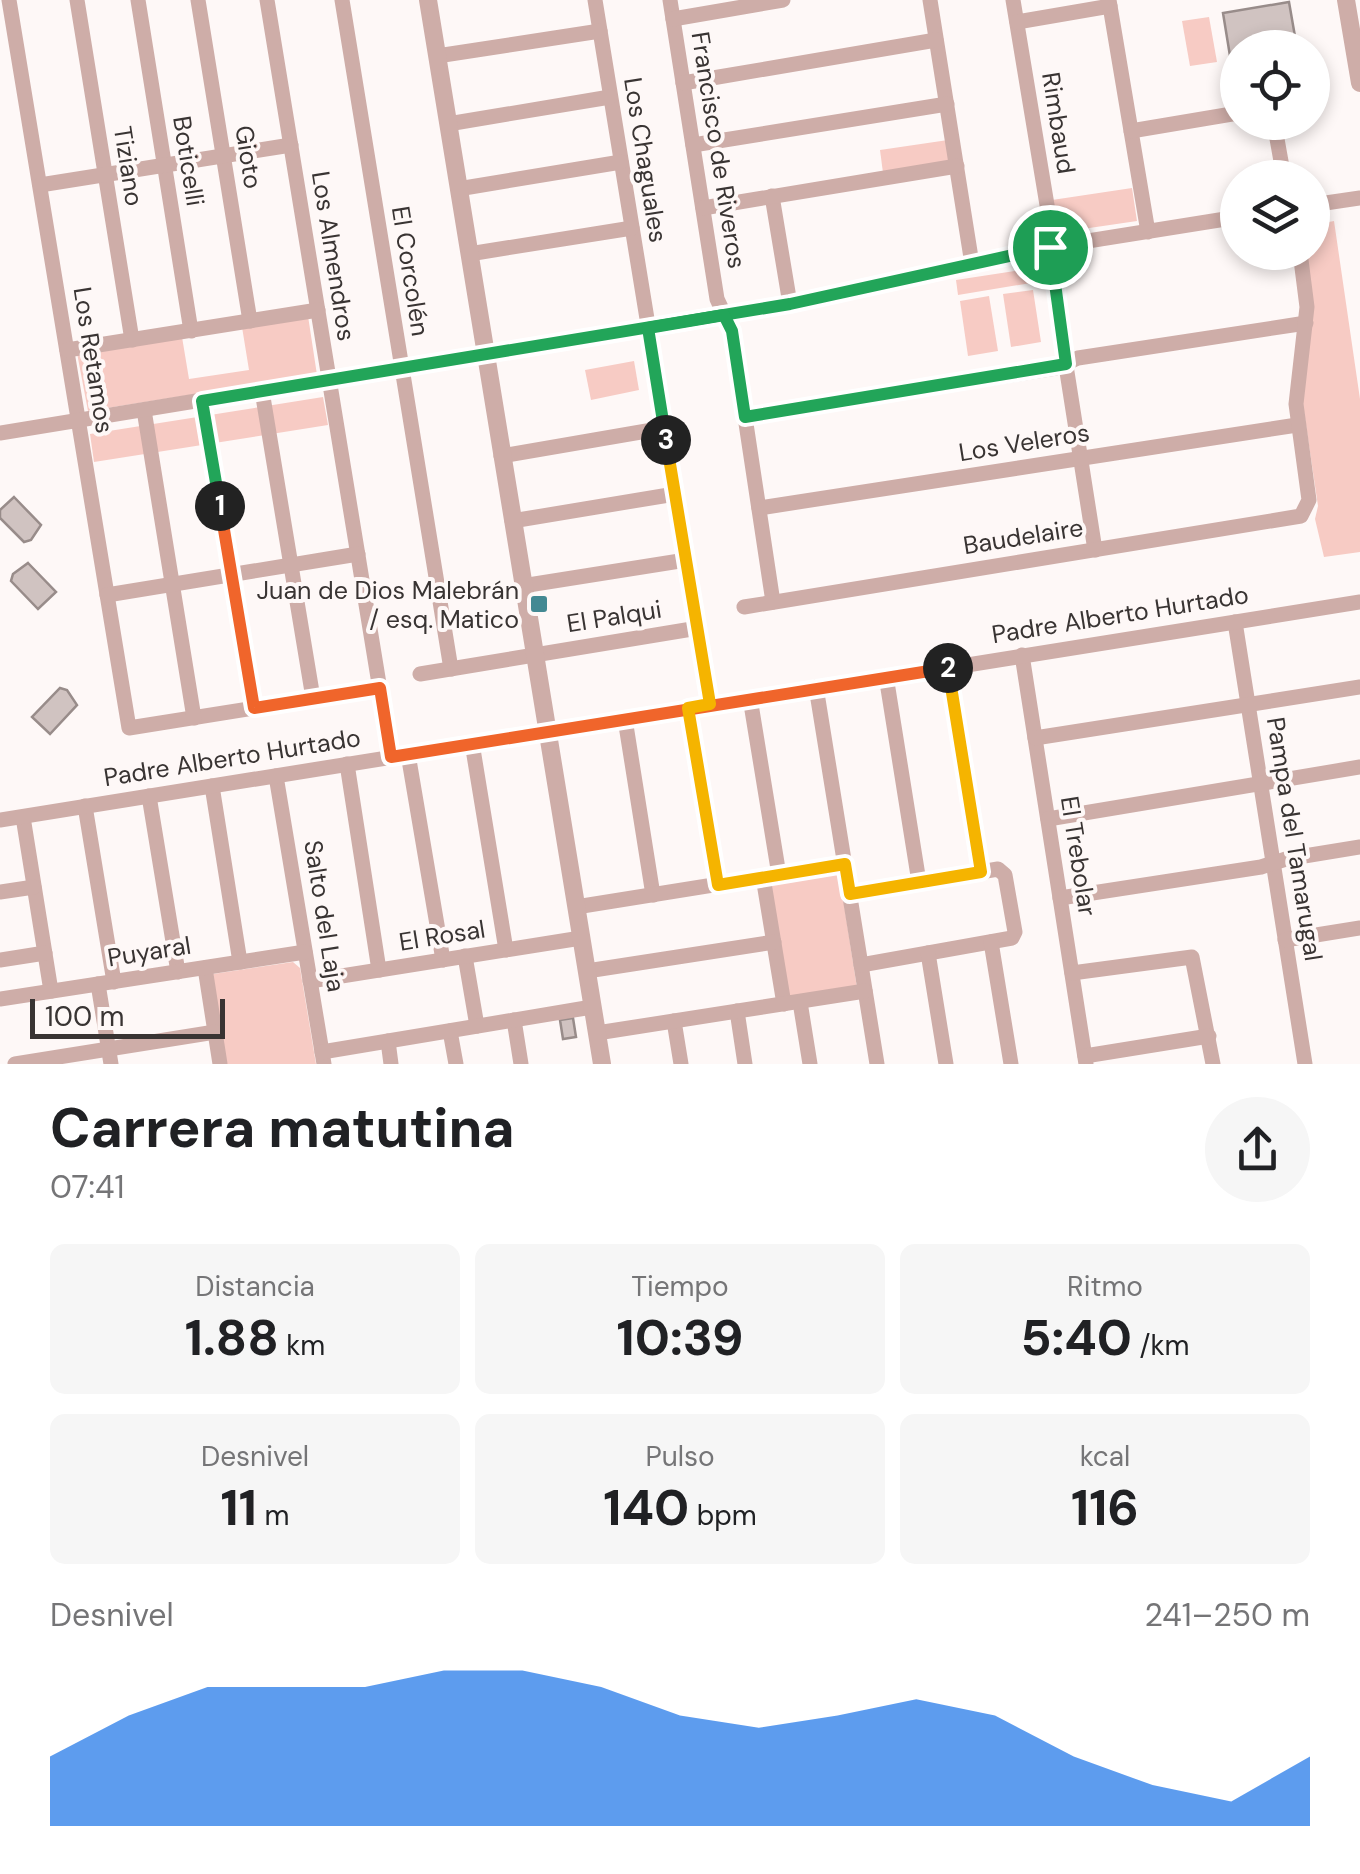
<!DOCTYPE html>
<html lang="es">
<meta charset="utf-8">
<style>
body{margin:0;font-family:"DM Sans",sans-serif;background:#f6f6f6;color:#202124;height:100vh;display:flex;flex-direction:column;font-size:38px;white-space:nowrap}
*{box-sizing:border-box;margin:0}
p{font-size:32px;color:#757577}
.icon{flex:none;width:55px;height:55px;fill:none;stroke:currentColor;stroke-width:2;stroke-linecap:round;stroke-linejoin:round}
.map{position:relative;height:1064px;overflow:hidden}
.details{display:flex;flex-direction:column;background:#fff;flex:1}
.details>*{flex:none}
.controls{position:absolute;left:1220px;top:30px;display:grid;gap:20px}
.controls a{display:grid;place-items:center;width:110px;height:110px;border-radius:50%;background:#fff;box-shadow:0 5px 15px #0003;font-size:50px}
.scale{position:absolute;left:30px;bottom:25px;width:195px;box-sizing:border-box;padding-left:10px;border:5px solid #393433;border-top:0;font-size:28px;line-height:35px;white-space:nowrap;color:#393433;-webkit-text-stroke:8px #fef8f7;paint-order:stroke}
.pin{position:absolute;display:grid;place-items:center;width:85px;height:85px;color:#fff;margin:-42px;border:5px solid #fff;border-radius:50%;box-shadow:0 2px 10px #0007}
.km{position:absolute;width:50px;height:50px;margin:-25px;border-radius:50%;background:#222;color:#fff;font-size:28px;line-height:50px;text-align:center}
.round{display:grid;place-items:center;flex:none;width:105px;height:105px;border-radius:52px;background:#f6f6f6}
.summary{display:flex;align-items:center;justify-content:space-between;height:170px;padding:0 50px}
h1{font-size:55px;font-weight:700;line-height:75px}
.figures{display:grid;grid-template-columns:repeat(3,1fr);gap:15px;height:170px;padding:10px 50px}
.figures div{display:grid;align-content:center;border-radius:15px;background:#f6f6f6;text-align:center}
.figures b{font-size:50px;font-weight:700}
.figures small{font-size:28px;font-weight:400}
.figures p{font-size:28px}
.chart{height:280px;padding:20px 50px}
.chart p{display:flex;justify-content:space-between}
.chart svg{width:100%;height:180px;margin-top:10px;fill:#1a73e8;opacity:.7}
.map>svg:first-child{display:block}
.green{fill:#f7cbc4}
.building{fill:#d0c3c1;stroke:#988c8a;stroke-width:2.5}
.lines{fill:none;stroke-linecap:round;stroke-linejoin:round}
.minor{stroke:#ceada8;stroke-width:15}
.tertiary{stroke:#ceada8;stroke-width:18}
.split-1-casing{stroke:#fff;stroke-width:20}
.split-2-casing{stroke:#fff;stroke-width:20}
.split-3-casing{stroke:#fff;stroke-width:20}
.split-4-casing{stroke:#fff;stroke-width:20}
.split-1{stroke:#22a559;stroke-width:12}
.split-2{stroke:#f0652b;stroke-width:12}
.split-3{stroke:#f5b400;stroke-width:12}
.split-4{stroke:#22a559;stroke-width:12}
.poi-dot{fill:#438993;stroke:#fef8f7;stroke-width:4}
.labels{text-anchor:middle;stroke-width:8;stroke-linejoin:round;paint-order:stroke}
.street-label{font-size:25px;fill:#393433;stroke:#fef8f7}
.poi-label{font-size:25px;fill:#393433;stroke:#fef8f7;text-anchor:end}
</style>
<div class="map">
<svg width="1360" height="1064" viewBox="0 0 1360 1064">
<rect width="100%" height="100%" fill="#fef8f7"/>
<g class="green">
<polygon points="1209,17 1217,62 1190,66 1182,21"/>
<polygon points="948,140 951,163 883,173 880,150"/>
<polygon points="1132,188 1137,221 1069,231 1065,224 1066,232 1057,234 1052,200"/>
<polygon points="1334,221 1360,399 1360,552 1324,557 1315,519 1318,506 1302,398 1307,253 1312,252 1313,225"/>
<polygon points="1040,267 1043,281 958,295 956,280"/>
<polygon points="1033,290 1041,342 1011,347 1003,294"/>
<polygon points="989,296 998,351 968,356 960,301"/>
<polygon points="308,316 317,375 88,411 77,353 182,337 189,379 249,370 242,327"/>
<polygon points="634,361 639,390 591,400 585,370"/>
<polygon points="323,397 328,425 94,462 90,434"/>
<polygon points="839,872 857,988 787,999 769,882"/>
<polygon points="293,962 300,968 316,1064 225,1064 213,974"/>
</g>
<g class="building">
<polygon points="1289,2 1297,48 1238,48 1238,61 1231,62 1223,13"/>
<polygon points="14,497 41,525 31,540 24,542 0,518 0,510"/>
<polygon points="28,563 56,592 38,609 11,581 13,574"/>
<polygon points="60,688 67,690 77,705 50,734 32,717"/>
<polygon points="573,1018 576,1037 563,1039 560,1020"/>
</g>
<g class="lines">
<g class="minor">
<polyline points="9,0 129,728 380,688"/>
<polyline points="77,0 132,340"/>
<polyline points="138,0 191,331"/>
<polyline points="198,0 250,321"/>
<polyline points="267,0 391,757"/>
<polyline points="342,0 451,669"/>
<polyline points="595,0 710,705"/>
<polyline points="670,0 717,299 732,331 773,602"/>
<polyline points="930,0 972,264"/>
<polyline points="1013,0 1051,229 1050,264 1095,550"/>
<polyline points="1109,0 1148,232"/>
<polyline points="673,19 783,0"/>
<polyline points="1017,22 1110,6"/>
<polyline points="437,56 600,31"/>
<polyline points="683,83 936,40"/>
<polyline points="1274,122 1284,178"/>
<polyline points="448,124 610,97"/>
<polyline points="1131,131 1238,113"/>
<polyline points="693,145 947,104"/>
<polyline points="40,185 291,145"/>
<polyline points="458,189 621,162"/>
<polyline points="772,196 790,304"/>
<polyline points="1312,205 1360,198"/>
<polyline points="703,208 957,166"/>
<polyline points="469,254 632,228"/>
<polyline points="67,350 318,310"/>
<polyline points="262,391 313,698"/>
<polyline points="202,401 253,708"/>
<polyline points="144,410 194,718"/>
<polyline points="745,417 1056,368 1078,358 1306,323"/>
<polyline points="0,433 790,304 1038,249 1238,217"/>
<polyline points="501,456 664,428"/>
<polyline points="759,508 1297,425"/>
<polyline points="512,521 675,494"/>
<polyline points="522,586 686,560"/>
<polyline points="107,595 358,554"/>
<polyline points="744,607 1301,516 1309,500 1296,404 1307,307 1300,252"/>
<polyline points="1235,622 1305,1064"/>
<polyline points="1022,655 1086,1064"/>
<polyline points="948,667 981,872"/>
<polyline points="420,674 698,628"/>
<polyline points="886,676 919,882"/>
<polyline points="816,687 877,1064"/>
<polyline points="750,698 779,875"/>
<polyline points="688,708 717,885"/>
<polyline points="625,719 653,895"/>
<polyline points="1035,738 1360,687"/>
<polyline points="472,743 506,950"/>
<polyline points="408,754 443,960"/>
<polyline points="347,764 379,970"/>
<polyline points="276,776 324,1064"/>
<polyline points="212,786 240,962"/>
<polyline points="149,796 178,972"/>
<polyline points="85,806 114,982"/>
<polyline points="23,817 51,991"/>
<polyline points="1048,819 1360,767"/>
<polyline points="0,820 1360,602"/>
<polyline points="763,877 784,1004"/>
<polyline points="0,892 34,887"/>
<polyline points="850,894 998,869 1005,875 1015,932 1012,938 861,965"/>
<polyline points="1060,898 1261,867 1286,859 1360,847"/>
<polyline points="576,907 845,864"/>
<polyline points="1285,940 1360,928"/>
<polyline points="991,942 1011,1064"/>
<polyline points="928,953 946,1064"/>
<polyline points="465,956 477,1026"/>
<polyline points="0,960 45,953"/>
<polyline points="205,968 220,1064"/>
<polyline points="587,971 774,942"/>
<polyline points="1072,973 1192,957 1213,1064"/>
<polyline points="310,981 581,938"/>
<polyline points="98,984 111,1064"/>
<polyline points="0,999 305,952"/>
<polyline points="800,1002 810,1064"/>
<polyline points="737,1011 745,1064"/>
<polyline points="514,1020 521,1064"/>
<polyline points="674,1021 681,1064"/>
<polyline points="450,1031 456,1064"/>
<polyline points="597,1033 865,991"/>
<polyline points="388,1041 391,1064"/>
<polyline points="322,1052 592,1007"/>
<polyline points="1085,1056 1209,1036"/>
<polyline points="15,1064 215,1032"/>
</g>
<g class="tertiary">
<polyline points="428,0 602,1064"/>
<polyline points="1346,0 1360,83"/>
</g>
</g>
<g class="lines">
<g class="split-1-casing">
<polyline id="split-1" points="220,506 202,401 790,304 1050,247"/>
</g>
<g class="split-2-casing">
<polyline id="split-2" points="220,506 254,708 380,688 391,757 948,668"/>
</g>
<g class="split-3-casing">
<polyline id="split-3" points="666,440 710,704 688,708 718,885 845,864 850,894 981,872 948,668"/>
</g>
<g class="split-4-casing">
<polyline id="split-4" points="666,440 648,328 724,315 732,331 745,417 1066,364 1050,247"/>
</g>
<use href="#split-1" class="split-1"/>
<use href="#split-2" class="split-2"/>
<use href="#split-3" class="split-3"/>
<use href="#split-4" class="split-4"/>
</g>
<rect class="poi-dot" x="529" y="594" width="20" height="20" rx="5"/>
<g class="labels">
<g class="street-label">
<text transform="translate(1059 123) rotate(81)" y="9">Rimbaud</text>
<text transform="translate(719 150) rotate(81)" y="9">Francisco de Riveros</text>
<text transform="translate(249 157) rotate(81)" y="9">Gioto</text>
<text transform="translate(646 160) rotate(81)" y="9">Los Chaguales</text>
<text transform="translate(189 161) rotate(81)" y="9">Boticelli</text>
<text transform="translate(129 166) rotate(81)" y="9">Tiziano</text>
<text transform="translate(334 256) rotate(81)" y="9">Los Almendros</text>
<text transform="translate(411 271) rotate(81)" y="9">El Corcolén</text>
<text transform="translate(94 360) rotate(81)" y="9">Los Retamos</text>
<text transform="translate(1024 442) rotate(-9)" y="9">Los Veleros</text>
<text transform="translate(1023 536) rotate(-9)" y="9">Baudelaire</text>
<text transform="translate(1120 614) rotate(-9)" y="9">Padre Alberto Hurtado</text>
<text transform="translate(614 616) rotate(-9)" y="9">El Palqui</text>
<text transform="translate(232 757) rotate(-9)" y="9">Padre Alberto Hurtado</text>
<text transform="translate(1295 839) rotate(81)" y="9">Pampa del Tamarugal</text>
<text transform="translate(1079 856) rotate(81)" y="9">El Trebolar</text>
<text transform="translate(325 916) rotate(81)" y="9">Salto del Laja</text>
<text transform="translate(442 935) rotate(-9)" y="9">El Rosal</text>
<text transform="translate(149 951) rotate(-9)" y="9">Puyaral</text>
</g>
<g class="poi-label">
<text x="519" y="599">Juan de Dios Malebrán<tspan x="519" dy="29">/ esq. Matico</tspan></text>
</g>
</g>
</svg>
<div class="controls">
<a><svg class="icon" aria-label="locate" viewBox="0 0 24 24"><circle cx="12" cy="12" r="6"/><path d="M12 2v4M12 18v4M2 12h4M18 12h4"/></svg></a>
<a><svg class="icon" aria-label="layers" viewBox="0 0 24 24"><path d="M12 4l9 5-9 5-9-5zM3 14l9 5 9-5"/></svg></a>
</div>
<div class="scale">100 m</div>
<div class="pin" style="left:1050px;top:247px;background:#1e9e55"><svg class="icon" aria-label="arrive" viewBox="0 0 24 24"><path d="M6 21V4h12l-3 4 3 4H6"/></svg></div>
<b class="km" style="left:220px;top:506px">1</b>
<b class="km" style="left:948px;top:668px">2</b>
<b class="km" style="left:666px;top:440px">3</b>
</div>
<section class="details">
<div class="summary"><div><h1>Carrera matutina</h1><p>07:41</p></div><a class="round"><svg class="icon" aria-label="share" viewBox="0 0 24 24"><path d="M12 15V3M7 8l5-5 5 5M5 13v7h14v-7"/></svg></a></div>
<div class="figures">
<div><p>Distancia</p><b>1.88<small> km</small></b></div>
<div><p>Tiempo</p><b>10:39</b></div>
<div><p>Ritmo</p><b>5:40<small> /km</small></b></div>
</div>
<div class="figures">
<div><p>Desnivel</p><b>11<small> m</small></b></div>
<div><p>Pulso</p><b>140<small> bpm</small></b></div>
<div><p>kcal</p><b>116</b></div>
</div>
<div class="chart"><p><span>Desnivel</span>241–250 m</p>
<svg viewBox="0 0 160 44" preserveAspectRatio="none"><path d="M0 44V27L10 17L20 10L30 10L40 10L50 6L60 6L70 10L80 17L90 20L100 17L110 13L120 17L130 27L140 34L150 38L160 27V44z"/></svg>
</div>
</section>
